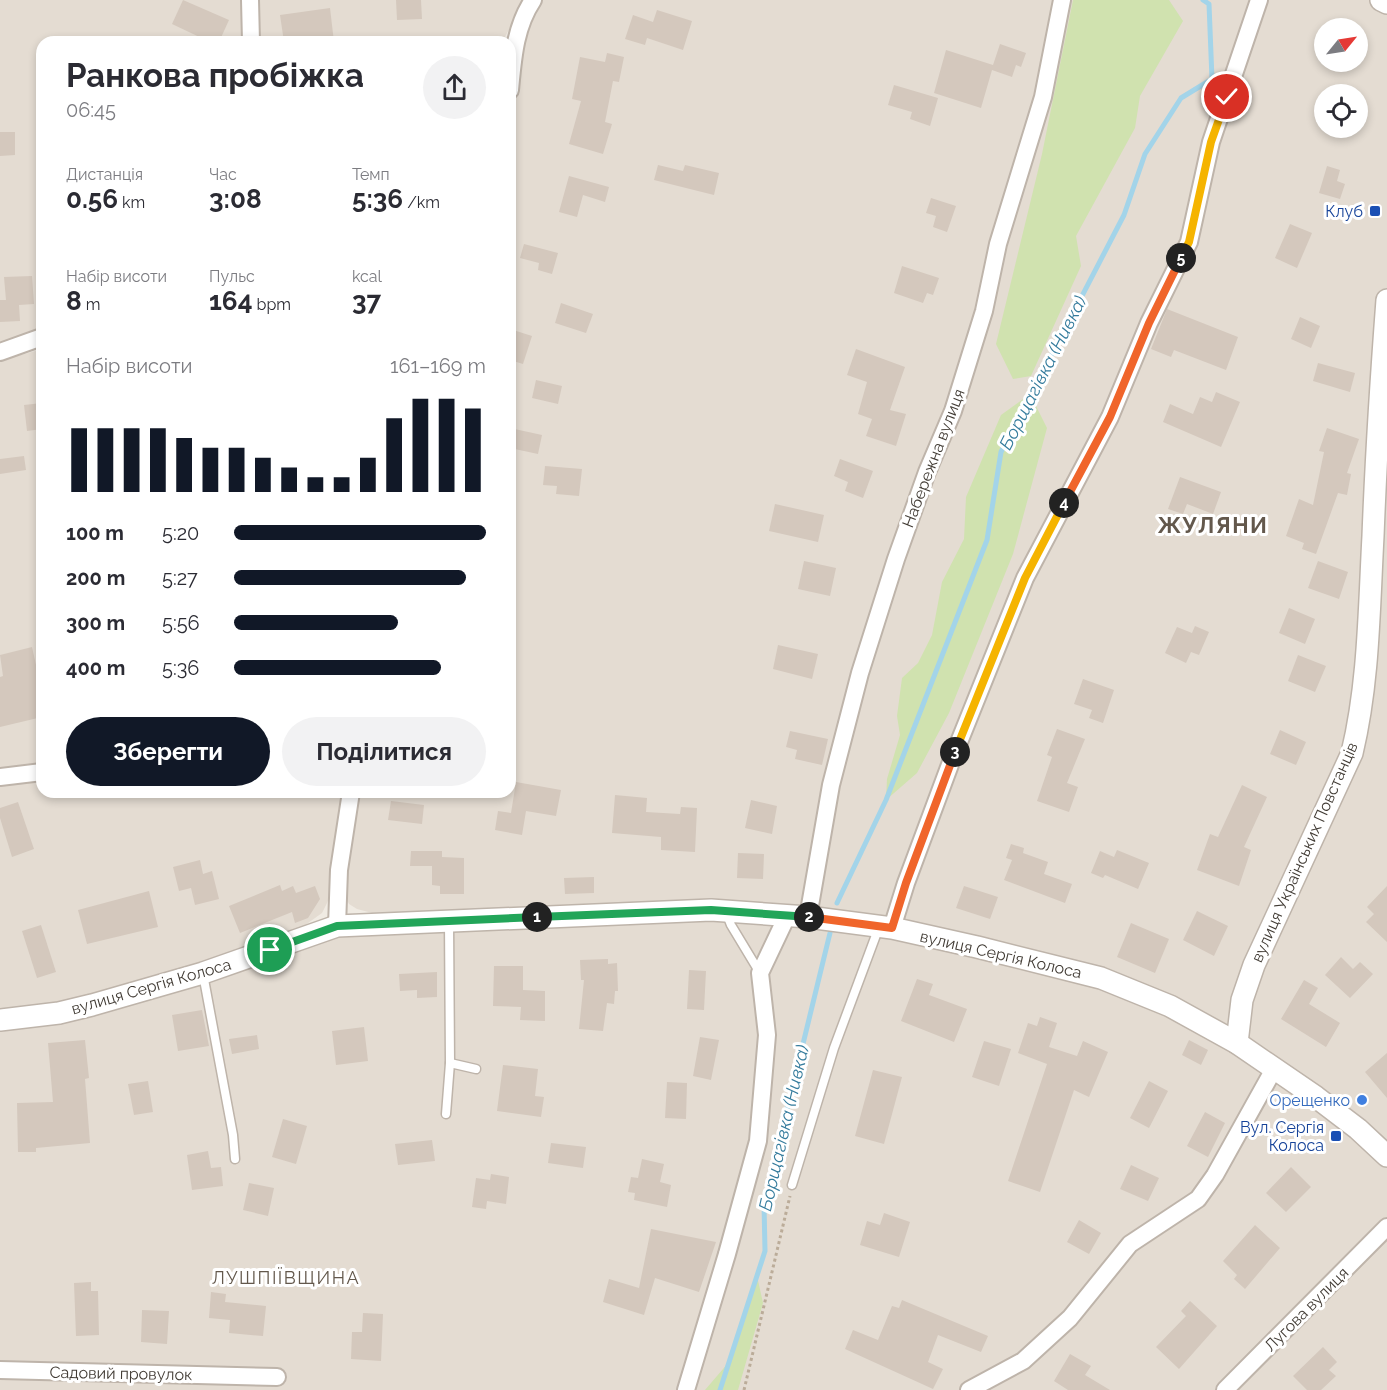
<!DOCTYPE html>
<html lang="uk">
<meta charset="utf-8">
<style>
body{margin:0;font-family:Raleway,sans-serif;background:#f2f2f3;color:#2b2b33;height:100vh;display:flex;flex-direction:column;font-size:22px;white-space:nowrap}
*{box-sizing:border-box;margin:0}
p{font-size:20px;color:#7c7c81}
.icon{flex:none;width:33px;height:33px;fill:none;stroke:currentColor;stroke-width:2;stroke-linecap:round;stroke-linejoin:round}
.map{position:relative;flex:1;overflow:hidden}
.drawer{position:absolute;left:36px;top:36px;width:480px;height:762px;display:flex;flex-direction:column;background:#fff;border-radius:18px;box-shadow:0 3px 9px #0003}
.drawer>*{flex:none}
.needle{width:39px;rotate:60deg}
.tools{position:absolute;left:1314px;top:18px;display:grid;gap:12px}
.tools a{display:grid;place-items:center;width:54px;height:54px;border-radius:50%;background:#fff;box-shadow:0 3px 9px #0003;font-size:30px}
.pin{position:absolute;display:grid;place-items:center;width:51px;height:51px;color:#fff;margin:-26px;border:3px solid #fff;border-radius:50%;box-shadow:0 2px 6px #0007}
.km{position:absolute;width:30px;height:30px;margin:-15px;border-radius:50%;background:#222;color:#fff;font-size:16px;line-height:30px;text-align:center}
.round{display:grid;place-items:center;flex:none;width:63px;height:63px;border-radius:32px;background:#f2f2f3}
.overview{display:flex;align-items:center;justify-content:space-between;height:102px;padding:0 30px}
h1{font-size:33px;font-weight:700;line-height:45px}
.stats{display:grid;grid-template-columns:repeat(3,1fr);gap:9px;height:102px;padding:6px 30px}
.stats div{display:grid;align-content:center}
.stats b{font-size:26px;font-weight:700}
.stats small{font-size:16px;font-weight:400}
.stats p{font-size:16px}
.chart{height:168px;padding:12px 30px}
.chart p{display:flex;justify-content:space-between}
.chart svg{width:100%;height:108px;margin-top:6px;stroke:#111827;stroke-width:6}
.action{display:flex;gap:12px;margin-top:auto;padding:12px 30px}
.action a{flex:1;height:69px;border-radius:36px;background:#111827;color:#fff;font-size:24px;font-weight:700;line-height:69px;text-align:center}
.action a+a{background:#f2f2f3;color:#2b2b33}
ul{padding:0 30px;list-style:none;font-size:20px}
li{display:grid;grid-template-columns:96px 72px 1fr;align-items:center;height:45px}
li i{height:15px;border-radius:8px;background:#111827}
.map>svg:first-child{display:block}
.residential{fill:#e4dcd2;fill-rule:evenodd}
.green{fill:#d0e2af}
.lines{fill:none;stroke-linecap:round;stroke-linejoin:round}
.stream{stroke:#a3d4e9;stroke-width:5}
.building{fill:#d4c8bd}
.service-casing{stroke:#beb4aa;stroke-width:11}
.minor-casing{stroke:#beb4aa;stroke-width:20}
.tertiary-casing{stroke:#beb4aa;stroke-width:24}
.path{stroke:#bbac99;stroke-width:3;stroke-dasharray:3 3;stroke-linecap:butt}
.service{stroke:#fff;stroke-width:8}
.minor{stroke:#fff;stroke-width:16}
.tertiary{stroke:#fff;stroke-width:21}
.split-1-casing{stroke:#fff;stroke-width:12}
.split-2-casing{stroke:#fff;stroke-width:12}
.split-3-casing{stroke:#fff;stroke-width:12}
.split-4-casing{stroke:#fff;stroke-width:12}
.split-5-casing{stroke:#fff;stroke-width:12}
.split-6-casing{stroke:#fff;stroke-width:12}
.split-1{stroke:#22a559;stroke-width:8}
.split-2{stroke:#22a559;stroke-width:8}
.split-3{stroke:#f0652b;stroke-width:8}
.split-4{stroke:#f5b400;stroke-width:8}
.split-5{stroke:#f0652b;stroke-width:8}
.split-6{stroke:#f5b400;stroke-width:8}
.transit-dot{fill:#1a4fb4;stroke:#fff;stroke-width:2}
.shop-dot{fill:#3f7fe0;stroke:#fff;stroke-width:2}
.labels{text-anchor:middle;stroke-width:6;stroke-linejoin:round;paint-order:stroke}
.transit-label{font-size:16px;fill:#164399;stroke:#fff;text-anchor:end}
.street-label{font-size:16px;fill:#413b34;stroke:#fff}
.shop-label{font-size:16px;fill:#366cbe;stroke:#fff;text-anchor:end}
.water-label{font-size:18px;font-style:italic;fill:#357c9d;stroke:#fff}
.neighbourhood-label{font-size:18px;letter-spacing:1.5px;fill:#63584c;stroke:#fff}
.district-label{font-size:22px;font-weight:bold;letter-spacing:1.5px;fill:#63584c;stroke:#fff}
</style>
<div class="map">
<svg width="1387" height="1390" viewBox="0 0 1387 1390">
<rect width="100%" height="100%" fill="#f0ebe3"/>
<g class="residential">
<polygon points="0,0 246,0 247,42 42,42 42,323 31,334 0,345"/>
<polygon points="254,0 526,0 502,42 255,42"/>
<polygon points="541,0 1057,0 1051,38 980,309 948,409 923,470 805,903 798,907 376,914 357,909 349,904 345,896 345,873 358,792 510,792 510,145 522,45"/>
<path d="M1066,0H1387V1390H0V1026L328,937L821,909L817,903L835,785L863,674L930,474ZM1324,28H1358V62H1324ZM1324,94H1358V128H1324Z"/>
<polygon points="42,349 42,767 0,772 0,361"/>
<polygon points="42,776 42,792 345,792 331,893 327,903 322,913 301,928 201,964 90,998 0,1013 0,781"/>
</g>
<g class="green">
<polygon points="1073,0 1169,0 1183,21 1140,96 1135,128 1076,236 1081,266 1031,376 1013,379 996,344 1042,154"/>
<polygon points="1030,394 1047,428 1013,554 949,713 917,773 886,800 887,779 900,735 897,716 902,678 918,663 932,635 942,582 964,539 966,497 1001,415"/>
<polygon points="757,1276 763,1303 738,1390 705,1390 729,1362"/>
</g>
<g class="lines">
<g class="stream">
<polyline points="837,903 886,800 987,540 1001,452 1124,215 1145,154 1181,98 1212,79 1209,4 1203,0"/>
<polyline points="720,1390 765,1251 764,1204 830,933"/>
</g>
</g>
<g class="building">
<polygon points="183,0 229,20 219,42 210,42 172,24"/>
<polygon points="396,0 421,0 422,19 397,20"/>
<polygon points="330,8 334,42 284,42 280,15"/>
<polygon points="657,10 692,21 683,50 647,38 645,45 625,39 633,15 653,22"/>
<polygon points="1000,44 1026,53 1021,67 1016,65 1012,77 992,70 981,108 934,93 946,50 993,65"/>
<polygon points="607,53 624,57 619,82 613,81 605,122 612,124 603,154 569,144 581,101 572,99 580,57 605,62"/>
<polygon points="894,85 938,98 930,126 910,119 912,112 888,105"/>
<polygon points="0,132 15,132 15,155 0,156"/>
<polygon points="658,165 683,171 685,165 719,173 714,195 654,180"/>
<polygon points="1327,166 1340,170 1337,181 1345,184 1340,199 1319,193"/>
<polygon points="569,176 609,187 605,202 583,195 577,217 559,212"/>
<polygon points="931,198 956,206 947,232 933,227 936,216 926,213"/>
<polygon points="1290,224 1312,233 1297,268 1275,258"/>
<polygon points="524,244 558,253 552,274 538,270 539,263 520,258"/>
<polygon points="902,266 939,278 933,295 927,293 923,303 894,293"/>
<polygon points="32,276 34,304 19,305 20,321 0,322 0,300 6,300 4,277"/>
<polygon points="561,303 593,314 586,333 555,323"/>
<polygon points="1167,309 1238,337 1226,370 1174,350 1171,357 1151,349"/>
<polygon points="1300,317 1320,326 1311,348 1291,339"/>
<polygon points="510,329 532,336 523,364 510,360"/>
<polygon points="856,349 905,367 890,410 906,414 896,446 866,436 872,419 858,414 867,382 847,375"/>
<polygon points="1318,363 1355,373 1350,392 1313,381"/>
<polygon points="536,380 562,386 558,404 532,398"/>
<polygon points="1216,392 1240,402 1221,447 1163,422 1170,404 1193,414 1200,397 1212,402"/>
<polygon points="42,403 42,429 27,431 24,405"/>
<polygon points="510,428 542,435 538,454 510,448"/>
<polygon points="1327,428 1359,439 1347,473 1351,474 1347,495 1338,493 1316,554 1302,549 1304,543 1286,536 1299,499 1313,505 1324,452 1319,451"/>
<polygon points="24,456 26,470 0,474 0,459"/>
<polygon points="840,459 873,471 863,498 845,491 848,482 834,476"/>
<polygon points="545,466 582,469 579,496 556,494 557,486 543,485"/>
<polygon points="1180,477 1221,492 1213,514 1187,504 1183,514 1168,509"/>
<polygon points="775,504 824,515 818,542 769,531"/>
<polygon points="804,561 836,568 830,596 798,589"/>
<polygon points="1318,561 1348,572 1339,599 1308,588"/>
<polygon points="1289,608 1315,619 1305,644 1279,633"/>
<polygon points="1195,626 1209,632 1199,655 1191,652 1186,663 1165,653 1177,627 1192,633"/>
<polygon points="778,645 818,654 812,679 773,669"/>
<polygon points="32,647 42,692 42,717 0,727 0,677 3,676 0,655"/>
<polygon points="1298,655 1326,666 1315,692 1288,681"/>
<polygon points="1083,679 1114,690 1103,723 1089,718 1092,710 1074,704"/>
<polygon points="1057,729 1085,739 1067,783 1078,787 1069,812 1037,801 1052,757 1047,755"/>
<polygon points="1280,730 1306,742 1296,765 1270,754"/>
<polygon points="790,731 828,739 822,765 795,759 797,750 786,747"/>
<polygon points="516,782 561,790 556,816 526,811 522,835 495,830 498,811 511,813"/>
<polygon points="1242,785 1267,797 1244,847 1251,850 1239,886 1197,870 1210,834 1218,837"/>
<polygon points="615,795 647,798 646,812 680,814 681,807 697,808 695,852 661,850 661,837 612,833"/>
<polygon points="751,800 777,806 772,834 745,828"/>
<polygon points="391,801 424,805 422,824 388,820"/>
<polygon points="18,802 34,849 12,857 0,818 0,808"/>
<polygon points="1011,844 1024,848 1023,853 1048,862 1044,874 1072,884 1065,903 1004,880 1012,860 1006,858"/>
<polygon points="1117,850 1149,863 1138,889 1105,875 1103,878 1091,873 1100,851 1114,857"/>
<polygon points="411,851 442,851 442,857 464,858 464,894 440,894 440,886 432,885 432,866 410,866"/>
<polygon points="738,853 764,854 763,879 737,878"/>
<polygon points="200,860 203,874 212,871 219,899 195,905 191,888 179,891 173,867"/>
<polygon points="594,877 594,893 565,894 564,878"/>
<polygon points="280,885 282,891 293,886 296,893 315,886 320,899 308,918 295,923 292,912 240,933 229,906"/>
<polygon points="964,886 998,897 990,919 956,908"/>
<polygon points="1387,886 1387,942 1366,922 1374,914 1367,907"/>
<polygon points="149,891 158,927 87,944 78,910"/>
<polygon points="1197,911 1228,926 1214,956 1183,940"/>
<polygon points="1131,923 1169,939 1155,973 1117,957"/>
<polygon points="41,925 56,972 37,978 22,931"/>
<polygon points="1341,957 1353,969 1360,962 1373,974 1350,998 1325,975"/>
<polygon points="608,959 608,964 617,963 618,991 615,991 614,1004 607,1003 603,1031 579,1029 584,980 581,980 580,960"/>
<polygon points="494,966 523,966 523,990 545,991 545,1021 520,1020 521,1007 493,1006"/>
<polygon points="689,970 706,971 704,1010 687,1009"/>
<polygon points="437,972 437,997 417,998 417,990 400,991 399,974"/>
<polygon points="917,979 933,984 929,995 967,1009 954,1042 901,1021"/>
<polygon points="1304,980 1318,988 1309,1004 1340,1023 1326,1047 1281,1019"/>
<polygon points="202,1010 209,1046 178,1051 172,1015"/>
<polygon points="1040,1017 1057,1023 1049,1047 1077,1056 1083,1041 1108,1052 1089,1097 1074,1090 1040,1192 1008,1181 1047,1064 1018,1053 1028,1023 1037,1026"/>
<polygon points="364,1027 368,1061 336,1065 332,1031"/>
<polygon points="257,1035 259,1049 232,1054 229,1039"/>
<polygon points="700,1037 719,1040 711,1080 693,1076"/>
<polygon points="85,1040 89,1078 85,1079 90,1143 36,1148 36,1152 18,1152 17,1103 53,1102 48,1043"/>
<polygon points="1189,1040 1208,1050 1201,1065 1182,1055"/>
<polygon points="984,1041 1011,1049 999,1086 972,1077"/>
<polygon points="1387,1053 1387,1098 1365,1072"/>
<polygon points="503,1065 538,1069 535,1096 544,1097 541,1117 497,1111"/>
<polygon points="873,1070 902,1077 884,1144 855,1136"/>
<polygon points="148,1081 153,1112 134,1115 128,1084"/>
<polygon points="1149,1081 1168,1091 1149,1128 1130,1118"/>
<polygon points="667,1082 687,1083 686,1119 665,1118"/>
<polygon points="1205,1112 1225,1123 1208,1157 1187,1146"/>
<polygon points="283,1119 307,1126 296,1164 272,1157"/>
<polygon points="432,1140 435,1161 398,1165 395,1144"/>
<polygon points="551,1143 586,1147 583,1168 548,1163"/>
<polygon points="208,1151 211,1168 221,1167 223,1186 192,1190 187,1155"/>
<polygon points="642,1159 664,1164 660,1182 671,1185 667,1207 634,1200 635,1193 628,1192 631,1177 638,1178"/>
<polygon points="1131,1165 1159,1178 1148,1201 1120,1189"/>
<polygon points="1291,1167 1311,1187 1286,1212 1266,1193"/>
<polygon points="491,1174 509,1177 506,1204 487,1201 486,1209 472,1207 476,1178 490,1180"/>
<polygon points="249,1183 274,1188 268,1216 243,1210"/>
<polygon points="884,1213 910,1222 899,1257 860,1245 867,1221 880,1225"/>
<polygon points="1079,1220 1101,1233 1089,1254 1067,1242"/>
<polygon points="1255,1225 1280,1248 1245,1289 1234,1279 1237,1275 1223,1261"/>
<polygon points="651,1229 716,1242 699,1292 655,1278 644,1315 603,1302 609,1279 639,1288"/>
<polygon points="91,1282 91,1291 98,1291 99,1335 76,1336 74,1283"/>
<polygon points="211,1292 226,1294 225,1302 266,1306 263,1336 229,1333 230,1320 209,1318"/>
<polygon points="902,1300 988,1336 981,1352 938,1335 928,1362 943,1369 933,1389 845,1349 853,1330 878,1340 892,1306 899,1308"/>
<polygon points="1190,1301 1217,1326 1179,1369 1156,1347 1186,1316 1181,1311"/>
<polygon points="142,1310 169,1311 167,1344 141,1342"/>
<polygon points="363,1313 383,1314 381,1361 351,1359 352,1332 362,1332"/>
<polygon points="1323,1347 1337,1362 1329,1370 1336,1376 1321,1390 1307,1390 1293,1376"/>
<polygon points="1070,1354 1091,1366 1085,1375 1110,1390 1068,1390 1054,1381"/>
</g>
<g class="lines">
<g class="service-casing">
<g id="service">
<polyline points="726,912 731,925 760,973"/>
<polyline points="203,974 233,1135 235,1159"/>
<polyline points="450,1063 476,1069"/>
<polyline points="446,1114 450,1063 449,922"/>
<polyline points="792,1185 834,1048 879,927"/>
</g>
</g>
<g class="minor-casing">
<g id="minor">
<polyline points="250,0 251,42"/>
<path d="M510,90C513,58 515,27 533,0"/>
<polyline points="0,352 42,337"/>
<polyline points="0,777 42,772"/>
<polyline points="808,917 831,785 860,673 896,559 927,472 953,411 984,311 998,244 1043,97 1062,0"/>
<polyline points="337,926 339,870 351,792"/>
<polyline points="892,928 906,883 951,762 1025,578 1110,417 1149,323 1189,242 1211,142 1259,0"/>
<polyline points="0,1370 277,1377"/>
<polyline points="686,1390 727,1254 758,1141 767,1035 760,973 787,916"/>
<polyline points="969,1390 1023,1361 1070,1318 1130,1244 1198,1199 1215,1175 1274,1069"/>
<polyline points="1225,1390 1387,1227"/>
</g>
</g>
<g class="tertiary-casing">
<g id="tertiary">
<polyline points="1381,0 1387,3"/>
<polyline points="0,1020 59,1013 92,1005 203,973 337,926 711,910 808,917 892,928 977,947 1101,978 1170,1006 1237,1043 1316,1097 1358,1129 1387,1156"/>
<path d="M1237,1043L1242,1000L1254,965L1352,753C1369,682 1369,609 1373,536C1376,457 1381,379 1387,300"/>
</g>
</g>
<polyline class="path" points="744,1390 790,1196"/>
<use href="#service" class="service"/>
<use href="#minor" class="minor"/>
<use href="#tertiary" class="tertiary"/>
</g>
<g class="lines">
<g class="split-1-casing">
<polyline id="split-1" points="270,950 337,926 537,917"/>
</g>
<g class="split-2-casing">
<polyline id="split-2" points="537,917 711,910 809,917"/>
</g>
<g class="split-3-casing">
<polyline id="split-3" points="809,917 892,928 906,883 955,752"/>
</g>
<g class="split-4-casing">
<polyline id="split-4" points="955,752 1025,578 1064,503"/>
</g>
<g class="split-5-casing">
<polyline id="split-5" points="1064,503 1110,417 1149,323 1181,258"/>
</g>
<g class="split-6-casing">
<polyline id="split-6" points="1181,258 1189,242 1211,142 1227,97"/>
</g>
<use href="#split-1" class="split-1"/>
<use href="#split-2" class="split-2"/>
<use href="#split-3" class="split-3"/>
<use href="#split-4" class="split-4"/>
<use href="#split-5" class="split-5"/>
<use href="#split-6" class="split-6"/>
</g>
<g class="transit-dot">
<rect x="1369" y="205" width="12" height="12" rx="3"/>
<rect x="1330" y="1130" width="12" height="12" rx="3"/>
</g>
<circle class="shop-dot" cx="1362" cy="1100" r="6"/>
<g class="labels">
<g class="transit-label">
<text x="1363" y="217">Клуб</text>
<text x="1324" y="1133">Вул. Сергія<tspan x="1324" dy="18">Колоса</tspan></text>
</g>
<g class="street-label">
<text transform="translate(933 458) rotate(-69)" y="6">Набережна вулиця</text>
<text transform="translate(1304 852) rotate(-66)" y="6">вулиця Українських Повстанців</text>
<text transform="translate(1001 954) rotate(13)" y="6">вулиця Сергія Колоса</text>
<text transform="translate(151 986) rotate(-16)" y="6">вулиця Сергія Колоса</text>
<text transform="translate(1306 1309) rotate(-45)" y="6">Лугова вулиця</text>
<text transform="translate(121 1373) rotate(1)" y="6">Садовий провулок</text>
</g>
<g class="shop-label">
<text x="1350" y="1106">Орещенко</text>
</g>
<g class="water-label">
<text transform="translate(1043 373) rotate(-63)" y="6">Борщагівка (Нивка)</text>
<text transform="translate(784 1128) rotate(-77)" y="6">Борщагівка (Нивка)</text>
</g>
<g class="neighbourhood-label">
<text x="286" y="1284">ЛУШПІЇВЩИНА</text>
</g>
<g class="district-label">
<text x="1213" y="533">ЖУЛЯНИ</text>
</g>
</g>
</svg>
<div class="tools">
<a><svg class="needle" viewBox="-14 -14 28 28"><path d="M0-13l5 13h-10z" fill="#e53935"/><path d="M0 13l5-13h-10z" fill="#7c7c81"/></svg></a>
<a><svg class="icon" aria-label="locate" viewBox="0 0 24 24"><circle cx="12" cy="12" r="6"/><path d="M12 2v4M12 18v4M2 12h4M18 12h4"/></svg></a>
</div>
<div class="pin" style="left:270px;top:950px;background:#1e9e55"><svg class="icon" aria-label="arrive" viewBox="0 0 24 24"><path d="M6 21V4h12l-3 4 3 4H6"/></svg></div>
<div class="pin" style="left:1227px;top:97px;background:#d93025"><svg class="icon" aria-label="check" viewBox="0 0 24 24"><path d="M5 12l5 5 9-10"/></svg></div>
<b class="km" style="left:537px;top:917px">1</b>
<b class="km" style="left:809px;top:917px">2</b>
<b class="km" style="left:955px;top:752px">3</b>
<b class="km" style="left:1064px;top:503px">4</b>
<b class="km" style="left:1181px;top:258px">5</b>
<section class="drawer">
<div class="overview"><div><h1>Ранкова пробіжка</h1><p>06:45</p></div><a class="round"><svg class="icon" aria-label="share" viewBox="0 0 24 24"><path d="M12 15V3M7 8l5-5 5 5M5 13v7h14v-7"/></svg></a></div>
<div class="stats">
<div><p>Дистанція</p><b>0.56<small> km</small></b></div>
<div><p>Час</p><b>3:08</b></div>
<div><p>Темп</p><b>5:36<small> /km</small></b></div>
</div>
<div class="stats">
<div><p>Набір висоти</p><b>8<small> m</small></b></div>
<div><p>Пульс</p><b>164<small> bpm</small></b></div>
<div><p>kcal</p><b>37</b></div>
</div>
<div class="chart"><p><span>Набір висоти</span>161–169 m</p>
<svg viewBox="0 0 160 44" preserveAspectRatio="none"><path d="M5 44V18M15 44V18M25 44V18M35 44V18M45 44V22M55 44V26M65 44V26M75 44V30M85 44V34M95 44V38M105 44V38M115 44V30M125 44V14M135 44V6M145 44V6M155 44V10"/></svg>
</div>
<ul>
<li><b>100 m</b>5:20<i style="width:100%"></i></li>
<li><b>200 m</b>5:27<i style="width:92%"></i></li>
<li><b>300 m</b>5:56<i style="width:65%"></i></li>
<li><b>400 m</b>5:36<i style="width:82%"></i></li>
</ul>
<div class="action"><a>Зберегти</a><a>Поділитися</a></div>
</section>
</div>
